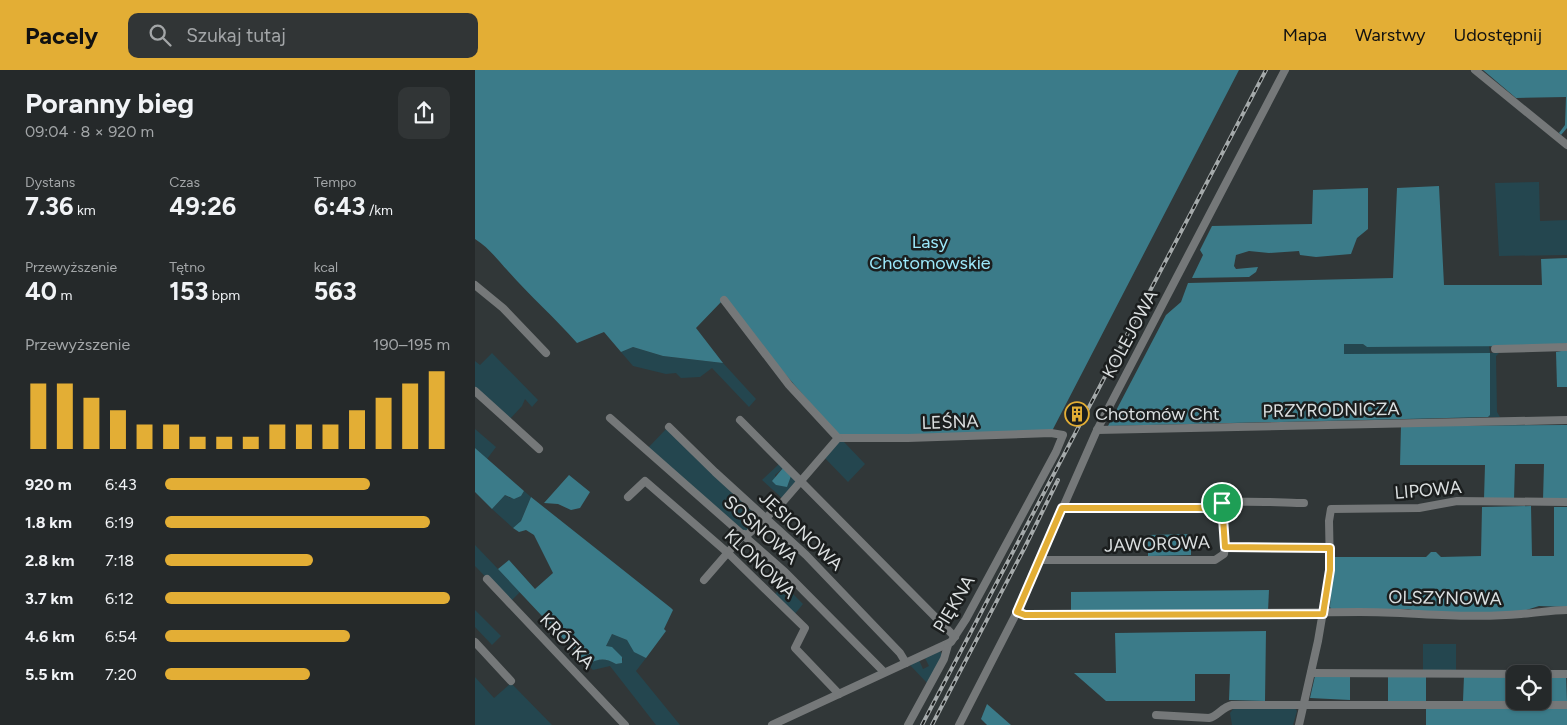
<!DOCTYPE html>
<html lang="pl">
<meta charset="utf-8">
<style>
body{margin:0;font-family:Figtree,sans-serif;background:#313536;color:#f1f3f6;height:100vh;display:flex;flex-direction:column;font-size:19px;white-space:nowrap}
*{box-sizing:border-box;margin:0}
p{font-size:16px;color:#a3a6a8}
.icon{flex:none;width:28px;height:28px;fill:none;stroke:currentColor;stroke-width:2;stroke-linecap:round;stroke-linejoin:round}
.map{position:relative;flex:1;overflow:hidden}
.drawer{display:flex;flex-direction:column;background:#25292a;width:475px}
.drawer>*{flex:none}
.tools{position:absolute;left:1031px;top:595px;display:grid;gap:10px}
.tools a{display:grid;place-items:center;width:45px;height:45px;border-radius:10px;background:#25292a;box-shadow:0 1px 4px #0004,0 0 0 1px #424547;font-size:25px}
.pin{position:absolute;display:grid;place-items:center;width:42px;height:42px;color:#fff;margin:-21px;border:2px solid #fff;border-radius:50%;box-shadow:0 1px 5px #0007}
.round{display:grid;place-items:center;flex:none;width:52px;height:52px;border-radius:10px;background:#313536}
.headline{display:flex;align-items:center;justify-content:space-between;height:85px;padding:0 25px}
h1{font-size:28px;font-weight:700;line-height:38px}
.stats{display:grid;grid-template-columns:repeat(3,1fr);gap:8px;height:85px;padding:5px 25px}
.stats div{display:grid;align-content:center}
.stats b{font-size:25px;font-weight:700}
.stats small{font-size:14px;font-weight:400}
.stats p{font-size:14px}
.chart{height:140px;padding:10px 25px}
.chart p{display:flex;justify-content:space-between}
.chart svg{width:100%;height:90px;margin-top:5px;stroke:#e3ae35;stroke-width:6}
ul{padding:0 25px;list-style:none;font-size:16px}
li{display:grid;grid-template-columns:80px 60px 1fr;align-items:center;height:38px}
li i{height:12px;border-radius:6px;background:#e3ae35}
header{display:flex;align-items:center;gap:30px;box-sizing:border-box;height:70px;padding:0 25px;background:#e3ae35;color:#111}
header strong{font-size:24px}
nav{display:flex;gap:28px;margin-inline-start:auto;font-size:18px}
.search{width:350px;height:45px;background:#313536;display:flex;align-items:center;gap:12px;box-sizing:border-box;padding:0 18px;border-radius:10px;color:#a3a6a8;font-size:19px}
main{display:flex;flex:1;min-height:0}
.map>svg:first-child{display:block}
.green{fill:#24464f}
.forest{fill:#3b7b89}
.lines{fill:none;stroke-linecap:round;stroke-linejoin:round}
.minor{stroke:#757879;stroke-width:8}
.rail-casing{stroke:#a5aaab;stroke-width:4}
.rail{stroke:#1b1e1e;stroke-width:2;stroke-dasharray:5.5;stroke-linecap:butt}
.route-casing{stroke:#fff;stroke-width:10}
.route{stroke:#e3ae35;stroke-width:6}
.labels{text-anchor:middle;stroke-width:5;stroke-linejoin:round;paint-order:stroke}
.park-label{font-size:18px;fill:#9ce8fa;stroke:#1b1e1e}
.street-label{font-size:18px;fill:#dbdfe0;stroke:#1b1e1e}
.poi-label{font-size:18px;fill:#dbdfe0;stroke:#1b1e1e;text-anchor:start}
</style>
<header>
<strong>Pacely</strong>
<div class="search"><svg class="icon" aria-label="search" viewBox="0 0 24 24"><circle cx="10" cy="10" r="6"/><path d="M15 15l6 6"/></svg>Szukaj tutaj</div>
<nav><a>Mapa</a><a>Warstwy</a><a>Udostępnij</a></nav>
</header>
<main>
<section class="drawer">
<div class="headline"><div><h1>Poranny bieg</h1><p>09:04 · 8 × 920 m</p></div><a class="round"><svg class="icon" aria-label="share" viewBox="0 0 24 24"><path d="M12 15V3M7 8l5-5 5 5M5 13v7h14v-7"/></svg></a></div>
<div class="stats">
<div><p>Dystans</p><b>7.36<small> km</small></b></div>
<div><p>Czas</p><b>49:26</b></div>
<div><p>Tempo</p><b>6:43<small> /km</small></b></div>
</div>
<div class="stats">
<div><p>Przewyższenie</p><b>40<small> m</small></b></div>
<div><p>Tętno</p><b>153<small> bpm</small></b></div>
<div><p>kcal</p><b>563</b></div>
</div>
<div class="chart"><p><span>Przewyższenie</span>190–195 m</p>
<svg viewBox="0 0 160 44" preserveAspectRatio="none"><path d="M5 44V12M15 44V12M25 44V19M35 44V25M45 44V32M55 44V32M65 44V38M75 44V38M85 44V38M95 44V32M105 44V32M115 44V32M125 44V25M135 44V19M145 44V12M155 44V6"/></svg>
</div>
<ul>
<li><b>920 m</b>6:43<i style="width:72%"></i></li>
<li><b>1.8 km</b>6:19<i style="width:93%"></i></li>
<li><b>2.8 km</b>7:18<i style="width:52%"></i></li>
<li><b>3.7 km</b>6:12<i style="width:100%"></i></li>
<li><b>4.6 km</b>6:54<i style="width:65%"></i></li>
<li><b>5.5 km</b>7:20<i style="width:51%"></i></li>
</ul>
</section>
<div class="map">
<svg width="1092" height="655" viewBox="0 0 1092 655">
<rect width="100%" height="100%" fill="#313738"/>
<g class="green">
<polygon points="1064,112 1065,151 1092,150 1092,185 1024,186 1020,113"/>
<polygon points="869,274 888,274 892,277 1014,276 1015,283 1024,283 1021,286 1022,342 1025,347 1013,347 1015,344 1014,283 869,284"/>
<polygon points="158,277 188,286 248,293 281,329 274,337 237,298 225,307 206,308 201,303 191,304 158,296 146,282"/>
<polygon points="17,283 63,330 57,337 50,329 47,336 34,350 0,318 0,291 5,295"/>
<polygon points="193,357 287,446 272,464 172,379"/>
<polygon points="0,359 21,377 12,389 0,378"/>
<polygon points="361,372 369,372 390,394 373,412 348,386"/>
<polygon points="304,394 308,398 300,405 301,415 312,416 316,406 320,410 320,414 308,429 287,410"/>
<polygon points="49,421 56,427 46,451 38,458 17,439 30,425 35,428 46,426"/>
<polygon points="0,475 45,522 35,532 0,496"/>
<polygon points="309,515 328,534 319,545 299,525"/>
<polygon points="0,540 26,566 17,575 0,557"/>
<path d="M137,564L152,570L160,582L171,588L161,601L205,655H181L135,596L118,600L112,594C124,589 129,587 141,594L146,593L148,589L131,576Z"/>
<rect x="948" y="574" width="33" height="27"/>
<polygon points="465,581 468,586 452,613 435,595 444,590 448,599 454,596 450,588"/>
<polygon points="0,607 19,628 36,613 77,655 0,655"/>
<polygon points="819,637 822,641 818,655 757,655 755,643 759,638"/>
</g>
<g class="forest">
<path d="M0,0H764L577,361L368,366L361,363L247,231L221,258L248,293L188,286L158,277L146,282L129,262L102,273C80,248 55,226 33,201C21,188 14,178 0,169Z"/>
<polygon points="1008,0 1092,0 1092,58 1086,65 1084,63 1090,55 1091,27 1041,28"/>
<polygon points="964,116 969,215 1067,215 1066,189 1092,188 1092,273 1069,276 892,277 888,274 869,274 869,284 1015,283 1015,345 1013,347 633,356 691,245 706,232 713,213 918,208 922,118"/>
<polygon points="893,118 893,159 882,168 876,184 841,187 825,185 824,181 794,183 774,181 761,185 759,196 761,199 783,197 781,202 774,207 717,208 728,185 725,180 737,156 837,154 838,120"/>
<polygon points="1092,280 1092,317 1082,317 1081,282"/>
<polygon points="1092,355 1092,430 1068,430 1069,394 1040,394 1039,430 1009,429 1010,395 925,395 926,356"/>
<polygon points="0,378 49,421 46,426 39,429 30,425 17,439 0,422"/>
<polygon points="308,398 316,406 312,417 301,415 297,411"/>
<polygon points="94,405 115,422 105,438 96,440 83,434 69,433"/>
<path d="M56,427L196,538L198,540L189,559L191,561L171,588L159,582L152,570L137,564L131,576L137,577L147,587V593L141,594C129,587 124,589 112,594L23,499L34,490L60,519L78,503L59,465L51,460L44,462L38,458L46,451Z"/>
<polygon points="1056,436 1057,486 1079,486 1079,437 1092,437 1092,537 1064,536 1045,542 950,543 933,539 857,540 855,537 858,487 951,487 956,482 961,482 966,487 1006,486 1007,437"/>
<polygon points="716,464 716,485 673,486 673,465"/>
<polygon points="794,520 793,541 596,542 596,522"/>
<polygon points="791,561 790,631 754,630 755,604 720,604 720,631 631,631 599,603 641,603 640,563"/>
<polygon points="840,606 875,606 875,630 835,628"/>
<rect x="913" y="606" width="38" height="25"/>
<polygon points="989,606 1040,606 1040,631 1068,631 1068,606 1091,606 1092,632 988,631"/>
<polygon points="512,634 536,655 512,655 506,649"/>
<polygon points="951,638 1092,639 1092,655 951,655"/>
</g>
<g class="lines">
<g class="minor">
<polyline points="1000,0 1092,75"/>
<polyline points="0,215 28,238 71,283"/>
<polyline points="249,230 314,315 363,368 433,368 576,363 588,365 581,382 491,549 476,572 297,655"/>
<polyline points="1020,279 1092,277"/>
<polyline points="0,321 64,379"/>
<polyline points="135,348 310,502 409,602"/>
<polyline points="265,350 480,567"/>
<polyline points="194,357 240,402 331,485 425,583 431,593"/>
<polyline points="622,360 1092,350"/>
<polyline points="153,427 170,411 253,483 330,558 320,578 364,624"/>
<polyline points="729,437 748,448 750,477"/>
<path d="M587,438L729,437C744,428 808,433 829,433"/>
<polyline points="271,466 306,434 363,368"/>
<polyline points="564,490 740,490 749,484 750,477 855,478"/>
<polyline points="12,509 150,655"/>
<polyline points="229,510 269,464"/>
<path d="M542,542L550,545L885,542C938,542 993,549 1046,544C1062,543 1076,540 1092,540"/>
<polyline points="0,572 36,611"/>
<polyline points="836,603 1060,604"/>
<polyline points="1068,604 1092,604"/>
<path d="M681,645L734,648C743,646 747,637 757,635H1092"/>
<polyline points="433,655 469,589 473,575"/>
<polyline points="484,655 542,542 622,360 810,0"/>
<polyline points="824,655 843,571 855,500 854,451 856,439 944,438 982,431 1092,432"/>
</g>
<g class="rail-casing">
<g id="rail">
<polyline points="447,655 791,0"/>
<polyline points="457,655 549,479 583,410"/>
</g>
</g>
<use href="#rail" class="rail"/>
</g>
<g class="lines">
<g class="route-casing">
<polygon id="route" points="747,433 750,477 855,478 855,500 848,544 550,545 542,542 587,438 729,438"/>
</g>
<use href="#route" class="route"/>
</g>
<defs>
<g id="building-ring" transform="scale(1.25)"><circle r="9.5" fill="#1b1e1e" stroke="#e3ae35" stroke-width="1.5"/><path d="M-4-6H4V6H1V3H-1V6H-4ZM-2.5-4.3h1.7v1.8h-1.7ZM.8-4.3h1.7v1.8H.8ZM-2.5-1h1.7V.8h-1.7ZM.8-1h1.7V.8H.8Z" fill="#e3ae35"/></g>
</defs>
<g fill-rule="evenodd">
<use href="#building-ring" x="602" y="344"/>
</g>
<g class="labels">
<g class="park-label">
<text x="455" y="178">Lasy<tspan x="455" dy="21">Chotomowskie</tspan></text>
</g>
<g class="street-label">
<text transform="translate(655 264) rotate(-62)" y="6">KOLEJOWA</text>
<text transform="translate(856 340) rotate(-1)" y="6">PRZYRODNICZA</text>
<text transform="translate(475 352) rotate(-2)" y="6">LEŚNA</text>
<text transform="translate(953 420) rotate(-5)" y="6">LIPOWA</text>
<text transform="translate(286 460) rotate(42)" y="6">SOSNOWA</text>
<text transform="translate(326 461) rotate(43)" y="6">JESIONOWA</text>
<text transform="translate(682 474) rotate(-2)" y="6">JAWOROWA</text>
<text transform="translate(285 494) rotate(44)" y="6">KLONOWA</text>
<text transform="translate(970 528) rotate(1)" y="6">OLSZYNOWA</text>
<text transform="translate(479 534) rotate(-59)" y="6">PIĘKNA</text>
<text transform="translate(92 571) rotate(46)" y="6">KRÓTKA</text>
</g>
<g class="poi-label">
<text x="620" y="350">Chotomów Cht</text>
</g>
</g>
</svg>
<div class="tools">
<a><svg class="icon" aria-label="locate" viewBox="0 0 24 24"><circle cx="12" cy="12" r="6"/><path d="M12 2v4M12 18v4M2 12h4M18 12h4"/></svg></a>
</div>
<div class="pin" style="left:747px;top:433px;background:#1e9e55"><svg class="icon" aria-label="arrive" viewBox="0 0 24 24"><path d="M6 21V4h12l-3 4 3 4H6"/></svg></div>
</div>
</main>
